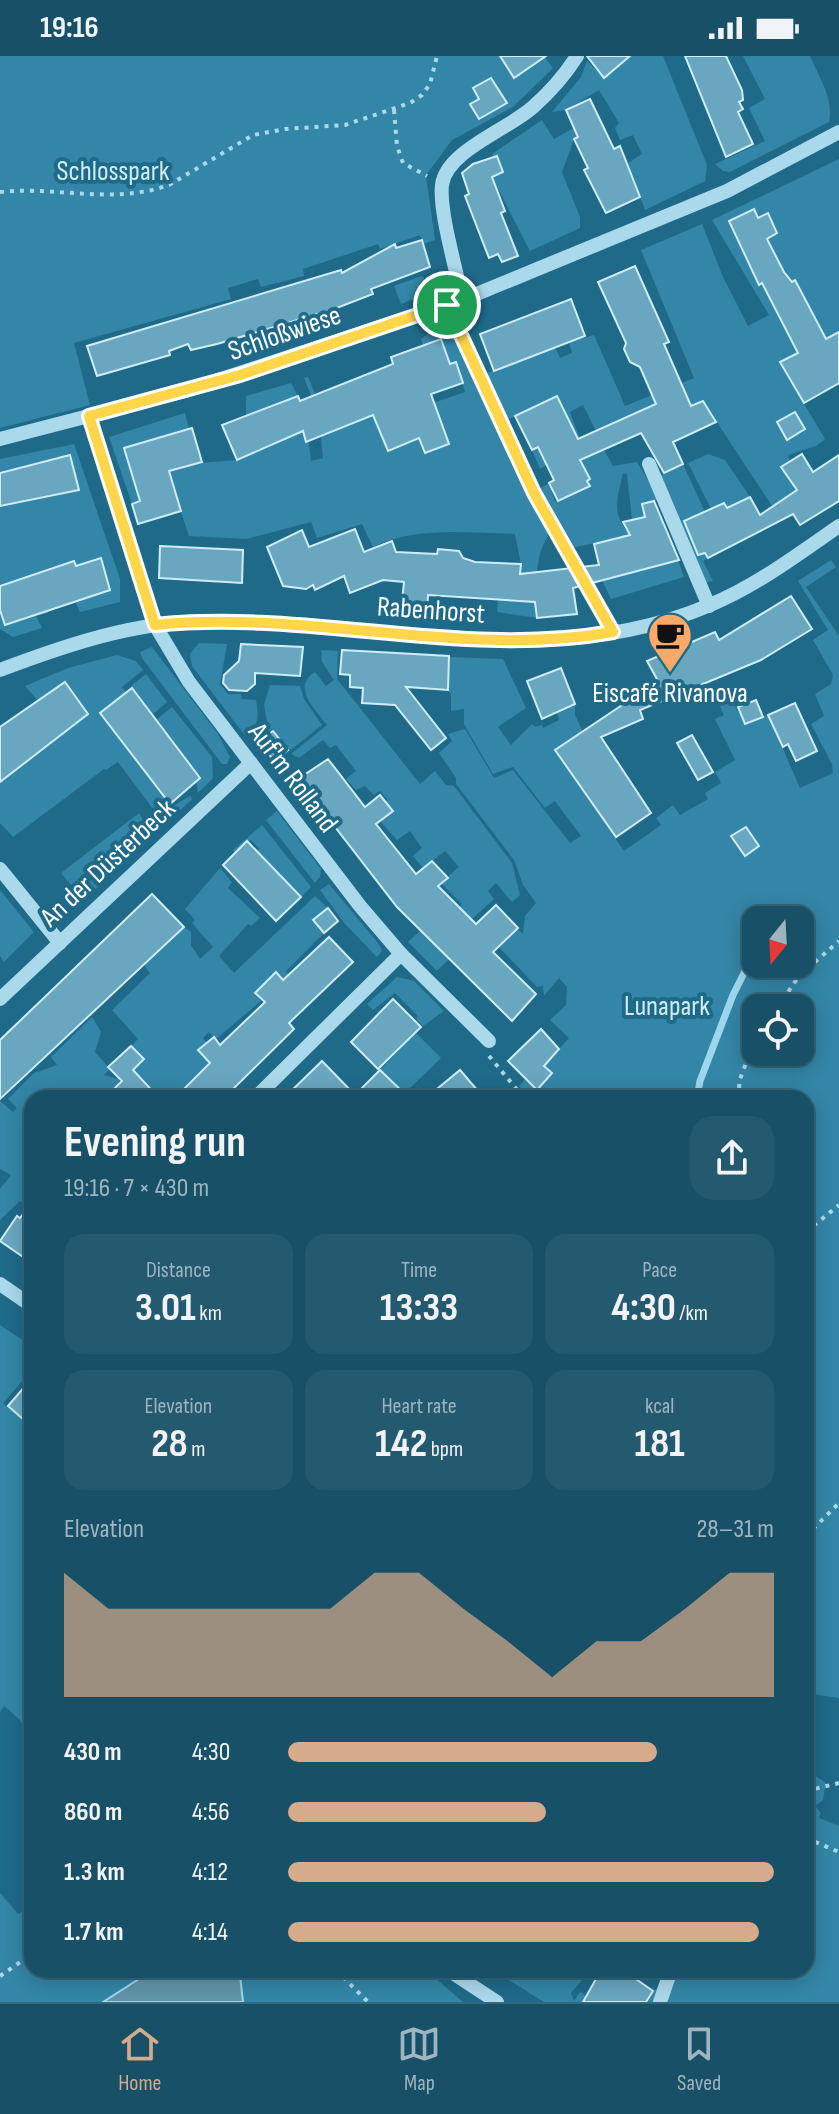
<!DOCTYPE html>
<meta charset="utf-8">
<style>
body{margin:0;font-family:"Sofia Sans Condensed",sans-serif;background:#245a70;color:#f1f3f6;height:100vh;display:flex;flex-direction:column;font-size:30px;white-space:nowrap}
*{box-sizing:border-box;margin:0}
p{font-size:26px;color:#9eb5c0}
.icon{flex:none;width:44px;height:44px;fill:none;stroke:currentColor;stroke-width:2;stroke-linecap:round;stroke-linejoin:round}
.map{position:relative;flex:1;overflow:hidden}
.sheet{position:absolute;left:24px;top:1034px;width:790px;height:888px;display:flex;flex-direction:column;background:#175067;border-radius:24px;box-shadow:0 4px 20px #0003,0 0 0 2px #36677b}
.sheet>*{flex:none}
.needle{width:52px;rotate:198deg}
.controls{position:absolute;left:742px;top:850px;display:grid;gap:16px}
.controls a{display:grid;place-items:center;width:72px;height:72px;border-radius:16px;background:#175067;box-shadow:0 4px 20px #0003,0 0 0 2px #36677b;font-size:40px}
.pin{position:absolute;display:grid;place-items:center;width:68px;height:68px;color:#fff;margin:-34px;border:4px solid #fff;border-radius:50%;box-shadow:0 2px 8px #0007}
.round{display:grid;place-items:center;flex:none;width:84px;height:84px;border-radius:24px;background:#245a70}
.summary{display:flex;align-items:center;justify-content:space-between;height:136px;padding:0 40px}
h1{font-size:44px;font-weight:700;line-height:60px}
.stats{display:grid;grid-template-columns:repeat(3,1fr);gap:12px;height:136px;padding:8px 40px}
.stats div{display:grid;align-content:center;border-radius:20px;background:#245a70;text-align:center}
.stats b{font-size:40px;font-weight:700}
.stats small{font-size:22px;font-weight:400}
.stats p{font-size:22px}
.chart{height:224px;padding:16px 40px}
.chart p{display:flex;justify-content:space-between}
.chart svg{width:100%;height:144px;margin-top:8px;fill:#d6ab8b;opacity:.7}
ul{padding:0 40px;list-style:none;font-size:26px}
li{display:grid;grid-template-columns:128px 96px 1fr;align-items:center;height:60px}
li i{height:20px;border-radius:10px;background:#d6ab8b}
.status{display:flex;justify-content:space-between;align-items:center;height:56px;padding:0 40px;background:#175067;direction:ltr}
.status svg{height:22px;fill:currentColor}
.dock{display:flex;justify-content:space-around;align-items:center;height:112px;border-top:2px solid #36677b;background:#175067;font-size:22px;color:#9eb5c0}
.dock a{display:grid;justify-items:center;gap:4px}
.dock .on{color:#d6ab8b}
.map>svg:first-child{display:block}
.green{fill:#3386a7;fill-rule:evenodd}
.water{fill:#6195a9;stroke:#9ed7ed;stroke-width:2}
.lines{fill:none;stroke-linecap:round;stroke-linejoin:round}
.stream{stroke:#9ed7ed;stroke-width:7}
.building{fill:#69a6c0;stroke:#cfedf8;stroke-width:2}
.path{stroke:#aad9eb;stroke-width:4;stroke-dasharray:4 6;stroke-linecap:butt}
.minor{stroke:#aad9eb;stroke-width:14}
.route-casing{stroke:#fff;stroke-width:16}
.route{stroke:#ffd54a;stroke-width:10}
.labels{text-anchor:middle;stroke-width:8;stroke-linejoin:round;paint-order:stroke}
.park-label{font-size:28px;fill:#cfedf8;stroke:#1f6a89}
.street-label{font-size:28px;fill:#fff;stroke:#1f6a89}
.poi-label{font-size:28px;fill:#fff;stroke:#1f6a89}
</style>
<div class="status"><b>19:16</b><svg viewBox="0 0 49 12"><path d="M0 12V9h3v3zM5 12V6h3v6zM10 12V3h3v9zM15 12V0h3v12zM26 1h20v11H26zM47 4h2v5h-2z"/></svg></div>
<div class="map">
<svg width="839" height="1946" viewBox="0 0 839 1946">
<rect width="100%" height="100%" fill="#1f6a89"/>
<g class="green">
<polygon points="0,0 544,0 553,12 513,51 452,84 426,119 435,184 423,188 420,179 380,193 378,188 303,213 304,220 261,231 258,223 228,232 231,243 74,287 90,349 0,372"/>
<polygon points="630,0 663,0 707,109 705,125 645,154 628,107 642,98 633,79 620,84 615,72 619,67 599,34 566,54 552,56 581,21 587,5 604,22"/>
<path d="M743,0H810C819,21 834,43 829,66L730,116L723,115L715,108L765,85L749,52L765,43Z"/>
<polygon points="542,64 554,83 574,72 578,81 574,83 562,116 580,161 580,172 530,195 492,121 503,116 492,98"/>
<path d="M839,103V276L780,307L825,383L816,390L788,399L799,433L774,453L703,345L641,377L630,360L596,375L583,349L570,356L583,392L600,387L613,410L637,406L660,444L643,448L645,460L632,464L627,418L623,417C617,444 611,457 630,479L572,492L539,433L549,427L555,445L586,431L587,425L547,409L540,413L532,394L558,378L556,341L507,364L485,318L555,291L560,302L572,297L569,286L594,279L625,350L694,322L641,194L702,168L723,221L748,270L769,259L712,164Z"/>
<polygon points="422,220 426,225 441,220 442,231 401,248 394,230"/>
<path d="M453,273L547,471L548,480C534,500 535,538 537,562L497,556L498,543L519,544L521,509L515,478C468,477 416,470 373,491L362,468L317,482L311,466L246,483L189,480L174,435L132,448L109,381L185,357L189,373L124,392L134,425L198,407L237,404L307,373L311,405L323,402L321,381L326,378L304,322L308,321L331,376L349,365L372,359L388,395L413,385L417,375L425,397L427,349L465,336L456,306L450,308L442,283L423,290L421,283L427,278Z"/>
<polygon points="291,327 298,340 246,362 246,340"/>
<polygon points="74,388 120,523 120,546 80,556 75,545 65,548 53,511 37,519 48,557 36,560 42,572 13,581 0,573 0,403"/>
<polygon points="708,398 725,404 750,441 727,452 723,447 711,453 688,407"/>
<polygon points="683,408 705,456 692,470 708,502 703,505 713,525 705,527 660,420"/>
<polygon points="678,504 684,521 611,543 602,524"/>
<path d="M831,504L836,511L806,531L839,580V1642L806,1637V1042H529L519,1030L526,1022L538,1034L552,1017L544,1010L569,982L550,964L566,949L567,931L559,922L544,940L543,930L537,931L498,890L518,873L523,878L525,860L536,847L523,829L514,804L456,728V722L439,697L452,685L448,678L465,673L494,722L513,714L570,787L581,780L555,745L545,752L513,711L493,718L464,668V653L451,655V638L447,634L449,601L503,603L526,652L498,671L511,689L532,668L535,671L542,669L543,672L559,664L557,656L575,648V659L583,676L555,695L624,795L661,769L656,762L673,749L680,759L708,743L705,737L721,727L715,716L735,704L715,663L724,659L718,646L729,639L745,668L768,659L800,732L833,717L832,708L811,668L824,660L815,638L831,628L833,619L813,584L828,574L798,525ZM756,864H800V908H756ZM756,952H800V996H756Z"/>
<path d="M199,587L227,588L220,628L228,638H241L242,643L256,644C259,659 259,671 246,681L192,610L190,598Z"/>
<polygon points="152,591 218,678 230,701 227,708 222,708 142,602 140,596"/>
<path d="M321,594L338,595L337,623L420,728L435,715L446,729L454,730L512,807L520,839L512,846L496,827L488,835L494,843L471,864L459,852L462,848L441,827L459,811L445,795L423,812L413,800L422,792L410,775L397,784L380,765L392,755L386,746L388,744L380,735L374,739L365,730L356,734L346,723L356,715L336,689L330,692L323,684L299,702L291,698L327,669C315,653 291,631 315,616L326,630L334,624L322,606Z"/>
<polygon points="117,599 136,605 143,614 122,631 126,636 100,657 170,748 173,750 190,740 192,743 167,767 159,761 118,706 106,714 104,713 13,781 0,767 0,726 88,658 65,626 39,646 25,630 68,612"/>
<polygon points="146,618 167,646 152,659 131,630"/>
<polygon points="270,629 300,630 304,643 322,669 292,693 288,694 272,673 263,680 268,672 264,648"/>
<polygon points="172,651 212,701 213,722 198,737 196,725 201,722 156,664"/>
<polygon points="277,755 321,813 320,821 315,827 266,764"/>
<polygon points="139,757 152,779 84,844 61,817"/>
<polygon points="262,769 311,831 301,841 257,795 259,792 251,784 235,797 233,794"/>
<polygon points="220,812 232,826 228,832 260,862 251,870 248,868 219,900 234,917 315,840 328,852 313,864 324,877 286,915 289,919 283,924 275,917 254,938 261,945 216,983 209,976 203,982 207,987 199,994 211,1007 181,1042 32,1042 32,1148 30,1150 20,1145 0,1164 0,1133 11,1119 0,1113 0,1045 13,1056 17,1052 8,1043 34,1017 57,1009 51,1001 92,961 101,976 95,996 110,1013 104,1019 119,1023 119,1026 144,1004 131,990 138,983 112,954 150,917 144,909 184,871 191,876 191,889 200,903 213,891 192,867 195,864 185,853"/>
<polygon points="329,828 378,887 382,895 377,901 345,868 320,834"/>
<polygon points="0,834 34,876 4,906 0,900"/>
<polygon points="421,874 449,903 437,915 408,886"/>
<polygon points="397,921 414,925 444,955 423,970 417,964 417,959 395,937 373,954 367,948"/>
<polygon points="416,977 441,1002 410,1032 419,1042 389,1042 399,1032 380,1014"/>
<polygon points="0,1269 32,1290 32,1314 3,1347 32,1371 32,1688 20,1664 4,1650 0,1656"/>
<polygon points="806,1714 826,1727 823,1744 815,1750 821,1757 819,1762 839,1770 839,1946 646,1946 653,1935 679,1917 678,1914 806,1914"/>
<polygon points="0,1837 18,1858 32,1851 32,1914 153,1914 103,1946 0,1946"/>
<polygon points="232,1914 426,1914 463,1946 243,1946 240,1919"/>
<polygon points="493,1914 586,1914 582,1924 571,1937 574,1945 580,1936 598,1946 544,1946"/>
</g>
<polygon class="water" points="153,1914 232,1914 240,1919 243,1946 103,1946"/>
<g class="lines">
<polyline class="stream" points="697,1042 700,1025 733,939 756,893"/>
</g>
<g class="building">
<polygon points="500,0 546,0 514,22"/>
<polygon points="587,0 630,0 604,22"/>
<polygon points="685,0 726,0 742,34 743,44 739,46 743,53 738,56 753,88 726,101"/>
<polygon points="491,22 507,47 479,63 470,48 479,43 473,32"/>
<polygon points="590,43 614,93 620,90 640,141 606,157 584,114 588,112 574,83 578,81 566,54"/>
<polygon points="497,100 503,116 492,121 505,155 501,157 518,200 502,206 498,198 489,202 465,140 469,138 462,117 473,108"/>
<polygon points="754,153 758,162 768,157 777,177 767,183 784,216 792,226 795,224 826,283 839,276 839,327 804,347 780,306 798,297 762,227 759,229 729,165"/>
<polygon points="422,184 430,211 371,233 373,238 334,253 217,288 191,294 188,288 169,295 170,299 97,320 87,290 341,214 342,217 395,188 396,192"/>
<polygon points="635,210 669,286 664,288 691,350 703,345 716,366 673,386 683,408 664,417 641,377 580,404 590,423 587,425 590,430 558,445 549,427 554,424 538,391 532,394 515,360 557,340 578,383 656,348 640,311 630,306 624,293 626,287 598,226"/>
<polygon points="571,243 585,280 494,315 480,278"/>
<polygon points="441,283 450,308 456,306 463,327 431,338 449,388 425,397 419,382 388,395 373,359 306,386 303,375 237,404 222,369 298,340 300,345 393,308 391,301"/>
<polygon points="795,356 805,373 787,384 777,366"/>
<polygon points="192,372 202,406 169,415 181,455 138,468 132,448 140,445 124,392"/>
<polygon points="802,398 813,416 839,399 839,445 800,469 793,458 708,502 705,497 698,499 684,465 724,447 727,452 750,441 760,459 797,434 781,411"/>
<polygon points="70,399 79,434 0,450 0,417"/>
<polygon points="654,445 679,504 573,532 577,558 537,562 535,546 428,539 427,556 401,555 404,526 383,524 350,537 344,520 315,534 313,529 306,533 283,530 267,491 302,474 309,491 355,473 364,496 392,485 396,496 437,498 438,493 459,495 463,502 475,506 521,508 520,518 599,509 594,488 630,479 623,466 645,461 642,448"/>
<polygon points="160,490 243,494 242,527 159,522"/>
<polygon points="101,502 110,534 5,569 0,554 0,530 74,505 76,510"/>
<polygon points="791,540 812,573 761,604 640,654 643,663 601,681 651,757 616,781 555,694 658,625 647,605 715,576 719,584"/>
<polygon points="241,588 303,591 300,620 255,617 255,628 247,635 229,634 223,627 224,619 239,605"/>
<polygon points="342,594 449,600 448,634 406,631 446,682 431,694 395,649 362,647 363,632 350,631 350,619 340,618"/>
<polygon points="561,612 575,648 542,663 527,625"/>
<polygon points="65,626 88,658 0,726 0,671"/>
<polygon points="132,632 200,722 170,748 100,657"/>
<polygon points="756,644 763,661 745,668 738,651"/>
<polygon points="795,647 817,695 796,705 788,688 783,691 768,659"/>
<polygon points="273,675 288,694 274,705 259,685"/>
<polygon points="692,679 713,716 698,724 677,687"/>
<polygon points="328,703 365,751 380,739 393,755 376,768 416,818 432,805 448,822 438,830 476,868 496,849 518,872 493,896 536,938 512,965 397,851 298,723"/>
<polygon points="746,771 759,790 745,800 731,780"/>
<polygon points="247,785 301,841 276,865 223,809"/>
<polygon points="152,838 184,871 0,1043 0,984"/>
<polygon points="328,852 338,865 324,877 313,864"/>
<polygon points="329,881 353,906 289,967 294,973 224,1042 175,1042 210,1007 198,994 214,981 220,989 265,946 255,937 276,916 283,924"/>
<polygon points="393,943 421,971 378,1013 351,986"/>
<polygon points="541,973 559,993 544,1010 552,1017 537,1034 508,1005"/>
<polygon points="131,990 144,1003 133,1014 159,1042 105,1042 122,1025 108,1011"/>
<polygon points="322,1005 355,1039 380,1014 409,1042 284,1042"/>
<polygon points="460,1014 484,1042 426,1042"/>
<polygon points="32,1146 32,1207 0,1185 17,1160 20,1162"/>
<polygon points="32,1322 32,1371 8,1350"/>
<polygon points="601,1914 623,1914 653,1935 646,1946 583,1946"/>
</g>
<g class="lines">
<g class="path">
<polyline points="394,54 397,90 403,107 427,120"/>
<path d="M0,136C57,130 113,149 169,129L253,79L285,73L345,69L410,47L422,39L430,28L437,0"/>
<polyline points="455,266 534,437 605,561"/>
<polyline points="95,377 150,552"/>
<polyline points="777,952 799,920 839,885"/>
<polyline points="489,1000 524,1042"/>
<polyline points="738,1042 740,1023 756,981"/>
<polyline points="806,1176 839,1149"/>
<polyline points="806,1480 839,1447"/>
<polyline points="806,1735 839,1727"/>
<polyline points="806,1782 839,1796"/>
<polyline points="336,1914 368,1946"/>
<polyline points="0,1920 32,1898"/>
</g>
<g class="minor">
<path d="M462,244C457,214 439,157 442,129C446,95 509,73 533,51C550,36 565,19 577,0"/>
<polyline points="0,383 185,335 462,244 727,135 839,76"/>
<polyline points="649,408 709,550"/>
<polyline points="155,569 189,626 360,850 401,898 489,985"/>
<path d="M0,614C66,589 134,566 205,565C373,564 549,618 710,549C756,530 797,499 839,470"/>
<polyline points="0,813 60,887"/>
<polyline points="0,943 251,707"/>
<polyline points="255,1042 401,898"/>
<polyline points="0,1228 32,1250"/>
<polyline points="448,1914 497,1946"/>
<polyline points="660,1946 671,1914"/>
</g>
</g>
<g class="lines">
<g class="route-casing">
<path id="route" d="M447,249L534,437L613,576C461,603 308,553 155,569L89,360L240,319Z"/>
</g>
<use href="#route" class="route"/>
</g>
<defs>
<g id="cafe-pin" transform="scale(2.3)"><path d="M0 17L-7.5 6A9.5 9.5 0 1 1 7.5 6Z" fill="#f9aa6a" stroke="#1f6a89"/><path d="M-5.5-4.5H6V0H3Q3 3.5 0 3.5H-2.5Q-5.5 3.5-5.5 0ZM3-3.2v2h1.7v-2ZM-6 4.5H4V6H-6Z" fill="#111"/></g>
</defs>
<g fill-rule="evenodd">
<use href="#cafe-pin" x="670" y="579"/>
</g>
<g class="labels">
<g class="park-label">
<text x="113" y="124">Schlosspark</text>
<text x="667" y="959">Lunapark</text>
</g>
<g class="street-label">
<text transform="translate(284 276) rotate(-19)" y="10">Schloßwiese</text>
<text transform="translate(431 553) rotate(4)" y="10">Rabenhorst</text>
<text transform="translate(294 721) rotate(53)" y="10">Auf'm Rolland</text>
<text transform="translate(107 806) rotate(-43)" y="10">An der Düsterbeck</text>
</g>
<g class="poi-label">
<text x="670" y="646">Eiscafé Rivanova</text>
</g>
</g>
</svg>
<div class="controls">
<a><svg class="needle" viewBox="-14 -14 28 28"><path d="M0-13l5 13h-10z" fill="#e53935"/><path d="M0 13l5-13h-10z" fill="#9eb5c0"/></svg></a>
<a><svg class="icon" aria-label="locate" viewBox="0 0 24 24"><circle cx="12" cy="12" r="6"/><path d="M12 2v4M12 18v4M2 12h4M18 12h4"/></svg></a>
</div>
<div class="pin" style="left:447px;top:249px;background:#1e9e55"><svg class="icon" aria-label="arrive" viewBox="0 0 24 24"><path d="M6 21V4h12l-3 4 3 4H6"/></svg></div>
<section class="sheet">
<div class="summary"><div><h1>Evening run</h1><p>19:16 · 7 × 430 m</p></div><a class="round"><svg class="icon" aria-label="share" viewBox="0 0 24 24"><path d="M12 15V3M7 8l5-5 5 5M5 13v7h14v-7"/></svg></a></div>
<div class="stats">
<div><p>Distance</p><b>3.01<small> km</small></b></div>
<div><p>Time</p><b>13:33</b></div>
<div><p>Pace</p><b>4:30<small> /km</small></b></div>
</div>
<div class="stats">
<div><p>Elevation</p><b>28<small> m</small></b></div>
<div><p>Heart rate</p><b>142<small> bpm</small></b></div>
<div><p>kcal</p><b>181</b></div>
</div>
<div class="chart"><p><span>Elevation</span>28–31 m</p>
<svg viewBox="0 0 160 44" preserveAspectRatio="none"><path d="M0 44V6L10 17L20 17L30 17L40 17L50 17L60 17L70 6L80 6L90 17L100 27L110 38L120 27L130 27L140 17L150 6L160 6V44z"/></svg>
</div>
<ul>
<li><b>430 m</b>4:30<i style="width:76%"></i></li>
<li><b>860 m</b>4:56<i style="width:53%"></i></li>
<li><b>1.3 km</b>4:12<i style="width:100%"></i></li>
<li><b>1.7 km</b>4:14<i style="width:97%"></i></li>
</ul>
</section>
</div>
<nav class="dock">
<a class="on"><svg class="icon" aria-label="home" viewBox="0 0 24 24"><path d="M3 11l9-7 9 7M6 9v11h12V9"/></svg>Home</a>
<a><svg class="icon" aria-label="map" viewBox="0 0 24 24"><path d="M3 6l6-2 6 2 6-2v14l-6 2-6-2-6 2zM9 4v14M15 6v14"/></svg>Map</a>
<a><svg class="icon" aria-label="saved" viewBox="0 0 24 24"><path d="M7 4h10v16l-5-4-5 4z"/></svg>Saved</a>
</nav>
